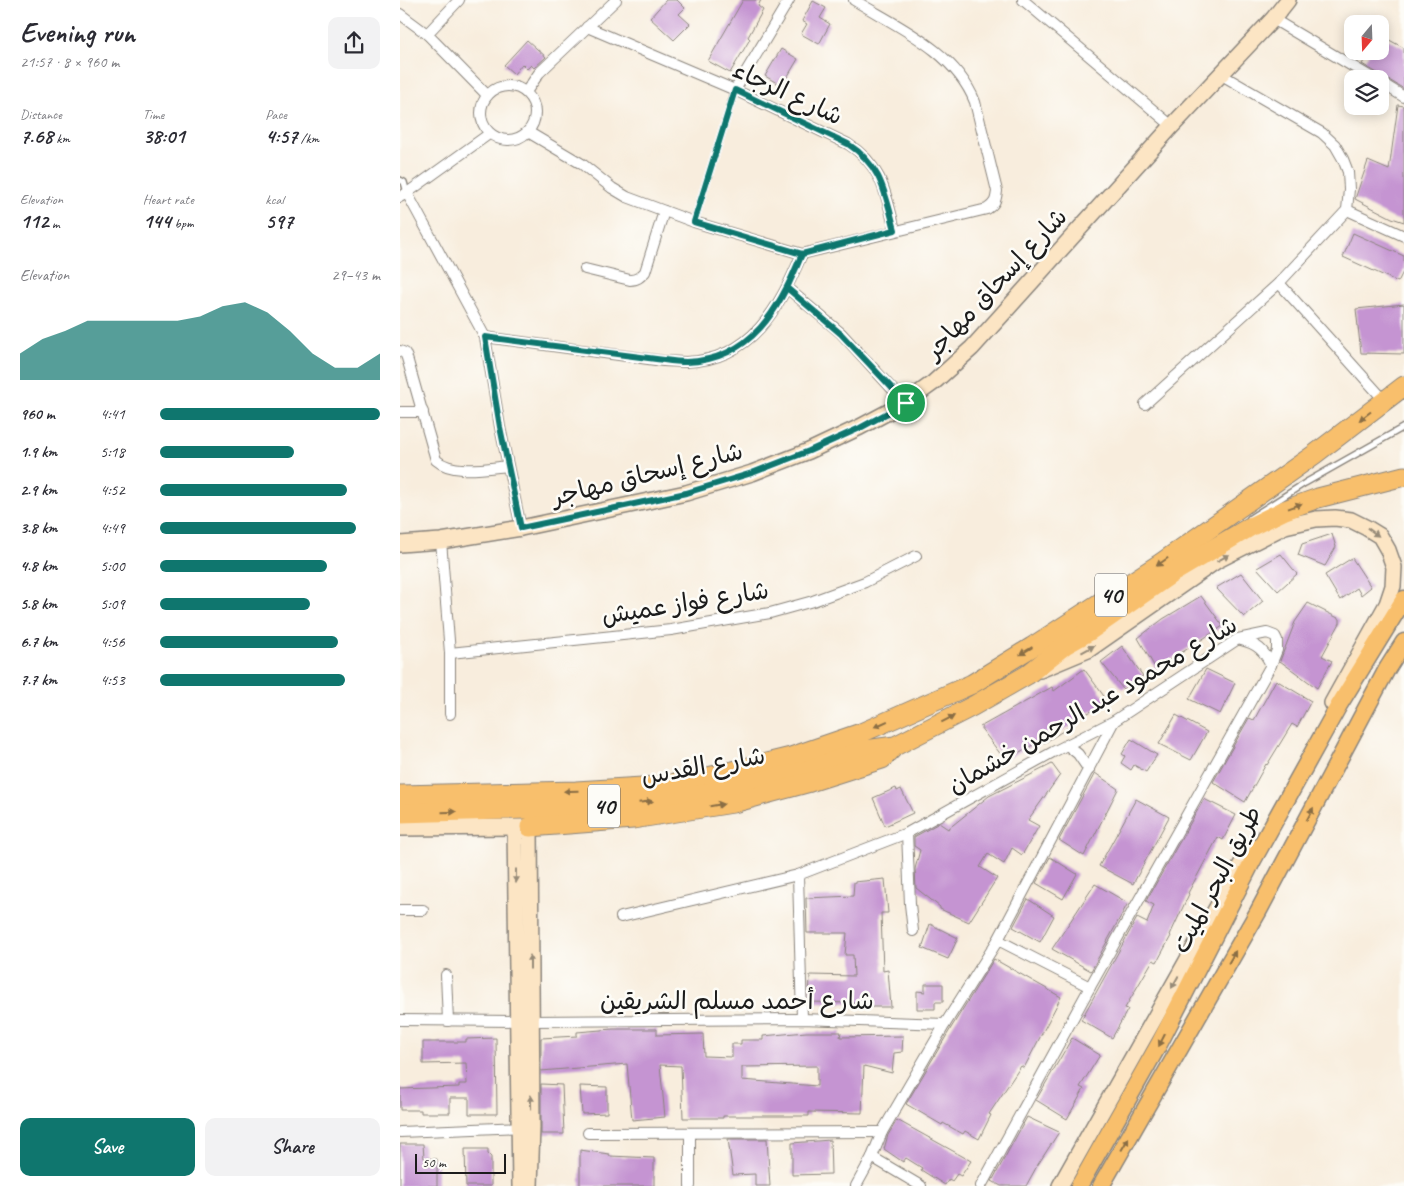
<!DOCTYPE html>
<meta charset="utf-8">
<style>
body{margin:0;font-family:Caveat,"Playpen Sans Arabic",sans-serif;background:#f2f2f3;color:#2b2b33;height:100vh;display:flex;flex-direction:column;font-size:19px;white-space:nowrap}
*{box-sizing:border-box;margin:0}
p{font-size:16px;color:#7c7c81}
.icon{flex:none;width:28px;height:28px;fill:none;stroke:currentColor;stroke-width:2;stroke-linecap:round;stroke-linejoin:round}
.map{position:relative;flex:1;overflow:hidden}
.panel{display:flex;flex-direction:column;background:#fff;width:400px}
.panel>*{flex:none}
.needle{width:32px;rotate:199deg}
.tools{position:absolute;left:944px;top:15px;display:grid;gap:10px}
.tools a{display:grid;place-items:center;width:45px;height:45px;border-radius:10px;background:#fff;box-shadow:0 2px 12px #0003;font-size:25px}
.scale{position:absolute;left:15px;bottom:12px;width:91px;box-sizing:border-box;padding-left:5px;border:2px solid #1c1c1c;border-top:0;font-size:14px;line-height:18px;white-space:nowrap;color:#1c1c1c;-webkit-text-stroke:4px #fdfcf7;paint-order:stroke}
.pin{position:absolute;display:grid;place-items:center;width:42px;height:42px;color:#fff;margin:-21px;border:2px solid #fff;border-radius:50%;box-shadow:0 1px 5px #0007}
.round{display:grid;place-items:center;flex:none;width:52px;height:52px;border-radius:10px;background:#f2f2f3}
.overview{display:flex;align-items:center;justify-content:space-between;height:85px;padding:0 20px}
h1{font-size:28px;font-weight:600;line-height:38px}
.stats{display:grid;grid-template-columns:repeat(3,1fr);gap:8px;height:85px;padding:5px 20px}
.stats div{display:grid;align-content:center}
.stats b{font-size:21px;font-weight:600}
.stats small{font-size:14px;font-weight:400}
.stats p{font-size:14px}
.chart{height:140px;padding:10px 20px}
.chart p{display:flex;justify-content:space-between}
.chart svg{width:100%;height:90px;margin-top:5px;fill:#0f766e;opacity:.7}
.button{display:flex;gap:10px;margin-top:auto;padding:10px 20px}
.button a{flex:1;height:58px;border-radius:10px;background:#0f766e;color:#fff;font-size:20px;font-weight:600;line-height:58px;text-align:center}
.button a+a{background:#f2f2f3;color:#2b2b33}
ul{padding:0 20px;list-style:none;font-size:16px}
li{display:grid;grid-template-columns:80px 60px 1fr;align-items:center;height:38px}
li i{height:12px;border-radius:6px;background:#0f766e}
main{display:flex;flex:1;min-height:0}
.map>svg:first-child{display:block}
.building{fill:#c594d2;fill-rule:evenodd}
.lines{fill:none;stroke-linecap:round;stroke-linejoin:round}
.lane-casing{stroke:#8a847c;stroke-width:8}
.street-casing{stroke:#8a847c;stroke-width:12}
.secondary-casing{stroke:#8a847c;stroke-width:18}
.primary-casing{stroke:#8a847c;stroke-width:19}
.highway-casing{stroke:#8a847c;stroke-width:21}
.lane{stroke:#fff;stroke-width:5}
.street{stroke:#fff;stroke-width:10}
.secondary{stroke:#fce5c4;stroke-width:15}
.primary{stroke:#f8bf6c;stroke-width:16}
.highway{stroke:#f8bf6c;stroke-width:19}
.oneway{fill:#8a6e44}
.oneway2{fill:#978b78}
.route-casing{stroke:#fff;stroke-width:10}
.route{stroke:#0f766e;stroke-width:6}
.labels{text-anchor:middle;stroke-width:5;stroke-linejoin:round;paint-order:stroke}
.shield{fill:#fdfcf7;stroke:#605f5e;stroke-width:1}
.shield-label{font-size:24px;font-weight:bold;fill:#1c1c1c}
.street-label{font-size:25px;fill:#1c1c1c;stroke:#fdfcf7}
</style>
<main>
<section class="panel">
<div class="overview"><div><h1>Evening run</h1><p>21:57 · 8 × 960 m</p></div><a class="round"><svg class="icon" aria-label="share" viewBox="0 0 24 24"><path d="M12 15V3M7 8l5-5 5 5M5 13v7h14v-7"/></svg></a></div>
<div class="stats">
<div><p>Distance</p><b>7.68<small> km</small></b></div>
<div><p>Time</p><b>38:01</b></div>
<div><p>Pace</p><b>4:57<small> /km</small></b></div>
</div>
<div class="stats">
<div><p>Elevation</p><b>112<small> m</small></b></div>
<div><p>Heart rate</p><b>144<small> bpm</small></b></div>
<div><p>kcal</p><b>597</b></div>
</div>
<div class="chart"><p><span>Elevation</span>29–43 m</p>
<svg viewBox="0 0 160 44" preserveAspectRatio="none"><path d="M0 44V31L10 24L20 20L30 15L40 15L50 15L60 15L70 15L80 13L90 8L100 6L110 11L120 20L130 31L140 38L150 38L160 31V44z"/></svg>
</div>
<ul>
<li><b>960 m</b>4:41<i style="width:100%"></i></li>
<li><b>1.9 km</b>5:18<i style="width:61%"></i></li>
<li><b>2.9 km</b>4:52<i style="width:85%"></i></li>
<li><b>3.8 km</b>4:49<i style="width:89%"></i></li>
<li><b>4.8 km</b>5:00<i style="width:76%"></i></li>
<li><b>5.8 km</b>5:09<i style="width:68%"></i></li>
<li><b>6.7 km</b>4:56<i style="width:81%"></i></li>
<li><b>7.7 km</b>4:53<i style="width:84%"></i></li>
</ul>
<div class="button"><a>Save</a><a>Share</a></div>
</section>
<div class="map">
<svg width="1004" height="1186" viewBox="0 0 1004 1186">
<rect width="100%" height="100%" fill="#fdfcf7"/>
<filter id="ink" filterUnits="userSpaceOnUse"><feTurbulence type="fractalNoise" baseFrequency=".02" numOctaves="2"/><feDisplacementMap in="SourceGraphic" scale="10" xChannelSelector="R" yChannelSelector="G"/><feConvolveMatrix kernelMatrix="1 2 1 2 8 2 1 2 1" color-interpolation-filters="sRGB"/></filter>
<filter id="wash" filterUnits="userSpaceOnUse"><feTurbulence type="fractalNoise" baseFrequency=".0096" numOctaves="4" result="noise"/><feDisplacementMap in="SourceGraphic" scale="20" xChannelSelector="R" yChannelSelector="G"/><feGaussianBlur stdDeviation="1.12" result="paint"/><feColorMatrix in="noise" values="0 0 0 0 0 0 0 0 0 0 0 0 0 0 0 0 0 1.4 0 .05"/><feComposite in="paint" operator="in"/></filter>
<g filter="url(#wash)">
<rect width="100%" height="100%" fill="#f8eddd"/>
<g id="blocks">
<g class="building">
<polygon points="266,0 277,0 285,8 279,14 290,24 274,40 250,18"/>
<polygon points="343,0 361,0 358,6 363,10 348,37 350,39 330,73 308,61"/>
<polygon points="413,1 426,8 420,18 430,24 419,44 401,34 407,24 402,21"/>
<polygon points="980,35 1004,48 1004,89 962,64 971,51 980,51"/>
<polygon points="127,40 146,57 134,68 131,65 127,69 122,64 114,74 104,65"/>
<polygon points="381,49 398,59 382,86 365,76"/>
<polygon points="998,105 1004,106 1004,222 992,218 955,199 968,161 989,170"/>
<polygon points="953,233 1004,256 1004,270 998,282 943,257"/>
<polygon points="1004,304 1004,354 961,353 956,309"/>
<polygon points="932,534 936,547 925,566 898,555 902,544"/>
<polygon points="881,554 897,574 878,591 857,568"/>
<polygon points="952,558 971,587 961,595 957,588 940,600 925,575"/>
<polygon points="841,573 863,601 844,617 816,588"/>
<polygon points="801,596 823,626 756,669 738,638 763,619"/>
<polygon points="908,603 940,619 940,623 922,656 932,661 917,688 880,661 895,622"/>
<polygon points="722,646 743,676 723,689 701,662"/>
<polygon points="684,669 709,703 675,719 677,722 644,743 642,740 605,760 580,727 652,687 654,691"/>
<polygon points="806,669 835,683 820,714 789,699"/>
<polygon points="876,680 911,701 897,727 892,724 867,765 866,764 845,802 813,782 849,718 854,720"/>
<polygon points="776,715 807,732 791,760 759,744"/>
<polygon points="731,739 757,755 746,772 734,765 731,770 721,763 725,756 722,754"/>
<polygon points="652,764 660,775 628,820 639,826 622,855 612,848 604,864 588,854 580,867 597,878 569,922 540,909 540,907 516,888 515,869 520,850 514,846 514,837 539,823 548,829 589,796"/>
<polygon points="695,773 718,789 684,856 659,840"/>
<polygon points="496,788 497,791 501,789 513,813 485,826 473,798"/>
<polygon points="736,799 769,817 733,884 699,866"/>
<polygon points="804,799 836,815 823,840 818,837 788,893 789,894 770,935 771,936 757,962 753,960 725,1008 728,1009 712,1038 681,1020 737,918 747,923 754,905 746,901"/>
<polygon points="650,857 677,874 663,899 636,883"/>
<polygon points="485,879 488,913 481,913 483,971 488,970 491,1007 454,1007 454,1003 409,1002 410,975 454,976 453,955 445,955 447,933 407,933 406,898 453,896 454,882"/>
<polygon points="695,884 728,903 691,971 652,949"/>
<polygon points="628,899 654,916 640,942 613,927"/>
<polygon points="530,924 558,938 548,959 522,948"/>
<polygon points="594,959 661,997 624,1068 621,1066 589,1114 591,1115 579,1139 565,1131 563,1134 543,1123 542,1125 506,1104 551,1028"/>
<polygon points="525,984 543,984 543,1002 535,1002 535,1009 517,1009 517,991 525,992"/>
<path d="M213,1029H257V1035L303,1034L304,1056L332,1057V1044H341V1040H363V1036L406,1032H441L440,1037L503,1036L502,1052L494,1053L492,1073L464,1066L462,1113L409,1112V1116H323V1118H283L281,1066L260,1065L265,1117L232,1120L227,1064L141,1071V1038L177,1036V1032ZM417,1066V1086L342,1080V1067Z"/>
<polygon points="96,1038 97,1114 69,1114 69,1098 50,1098 50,1113 21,1113 21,1110 0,1110 0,1089 59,1087 59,1084 67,1084 66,1063 23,1064 23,1042 66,1042 66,1039"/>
<polygon points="672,1038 700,1055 680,1087 684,1089 667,1119 636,1100"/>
<polygon points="141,1084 162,1085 164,1134 141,1134"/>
<polygon points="180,1086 207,1087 207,1113 182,1114"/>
<polygon points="627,1117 659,1132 637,1166 626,1186 601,1186 592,1181"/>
<polygon points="497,1120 571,1161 561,1176 557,1174 552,1181 549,1179 545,1185 521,1170 522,1168 506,1158 503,1162 484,1149 488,1135"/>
<polygon points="328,1139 367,1139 370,1186 355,1186 355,1174 333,1175"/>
<polygon points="430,1140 431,1174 392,1175 392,1143"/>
<polygon points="0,1144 23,1144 24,1158 37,1159 37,1186 0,1186"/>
<polygon points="65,1149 88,1149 88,1154 91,1157 91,1186 66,1186"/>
<polygon points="180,1150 209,1154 210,1156 254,1158 254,1186 180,1186"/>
</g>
</g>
</g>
<g filter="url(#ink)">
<use href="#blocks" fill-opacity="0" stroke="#8a847c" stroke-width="1"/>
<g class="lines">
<g class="lane-casing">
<g id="lane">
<polyline points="0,180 4,182 7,193"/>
<polyline points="294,222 335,90"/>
<polyline points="850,518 905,483 1004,427"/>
</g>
</g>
<g class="street-casing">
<g id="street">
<polyline points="623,0 772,126"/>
<polyline points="0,14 27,34 87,95"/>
<polyline points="873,19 974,79"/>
<path d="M187,27L335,90L448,144C482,165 486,194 495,230"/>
<polyline points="27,34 59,0"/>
<polyline points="980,82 1004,97"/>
<circle cx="108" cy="113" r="27"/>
<polyline points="335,90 389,0"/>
<polyline points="126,92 139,73 216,0"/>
<path d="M128,132L182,164L212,188L227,197L294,222L402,254L587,209C595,204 596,200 597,191L575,102C555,51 498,27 454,0"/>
<polyline points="7,193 85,337 100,427 121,528"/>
<polyline points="0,197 7,193 89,134"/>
<polyline points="947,210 1004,236"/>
<path d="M185,269L230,280C237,280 240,277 245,272L264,211"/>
<polyline points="879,283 985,401"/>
<polyline points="387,288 441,333 505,403"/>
<path d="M85,337L263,361C271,361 279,362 286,362C352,360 379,308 402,254"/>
<path d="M0,351L5,353L7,358L36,460C53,475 87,468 108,466"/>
<polyline points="745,404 879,283 947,210 949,189 948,172 943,159 935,145 922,133 820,74"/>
<polyline points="0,412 23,412"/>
<polyline points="41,541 50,653 50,714"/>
<path d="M841,640C857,644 864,650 871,665"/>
<polyline points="50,653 271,630 370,613 413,601 465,582 516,556"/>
<polyline points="667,745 678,754 689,770"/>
<polyline points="507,833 510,904 513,931"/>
<polyline points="398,875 402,1019"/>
<polyline points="0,910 23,910"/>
<polyline points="221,917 398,875 507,833 653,752 714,721 838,639 867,633 875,636 877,640 877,650 871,665 690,987 581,1186"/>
<polyline points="598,940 690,987"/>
<polyline points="46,975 48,1021"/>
<polyline points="0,1020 130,1021 402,1019 545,1024"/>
<polyline points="0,1132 124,1127"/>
<polyline points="188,1133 482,1132"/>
<polyline points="290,1133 290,1186"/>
<polyline points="472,1157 521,1186"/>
<polyline points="456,1186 472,1157 482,1132 545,1024 598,940 714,721"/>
</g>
</g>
<g class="secondary-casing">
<g id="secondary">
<polyline points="0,544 41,541 121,528 286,493 352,473 409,451 460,427 505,403 533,383 572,348 772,126 873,19 888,0"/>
<polyline points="640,670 688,650 816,561 885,526 916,519 935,518 951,520 967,528 980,536 988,550 994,567 993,586 987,604 932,703"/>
<polyline points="0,828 130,827 132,1127 130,1186"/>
<polyline points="115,828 120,1186"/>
<polyline points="660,1186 851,847"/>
</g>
</g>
<g class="primary-casing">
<g id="primary">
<polyline points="679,1186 759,1044 853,860 939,705 1004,599"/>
<polyline points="701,1186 858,912 987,669 1004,642"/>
</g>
</g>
<g class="highway-casing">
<g id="highway">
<polyline points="0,795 176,791 259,786 308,777 391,757 461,733 572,684 632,647 761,563 915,454 1004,386"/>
<polyline points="0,813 162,808 262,800 299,795 405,771 465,750 495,746 573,706 627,675 665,645 688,632 774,572 850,527 885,510 918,498 1004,476"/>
<polyline points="130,827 233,819 333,803 410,782 482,759 492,749"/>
</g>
</g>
<use href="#lane" class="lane"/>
<use href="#street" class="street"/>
<use href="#secondary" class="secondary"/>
<use href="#primary" class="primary"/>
<use href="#highway" class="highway"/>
</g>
<defs><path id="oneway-solid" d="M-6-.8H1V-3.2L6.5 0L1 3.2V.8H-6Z" transform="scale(1.25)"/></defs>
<g class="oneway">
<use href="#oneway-solid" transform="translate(965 416) rotate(143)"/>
<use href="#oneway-solid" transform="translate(895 506) rotate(-20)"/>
<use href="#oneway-solid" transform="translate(762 562) rotate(145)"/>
<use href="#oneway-solid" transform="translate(626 651) rotate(149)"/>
<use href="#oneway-solid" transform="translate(548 719) rotate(-27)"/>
<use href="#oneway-solid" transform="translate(481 724) rotate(156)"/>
<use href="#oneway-solid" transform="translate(171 791) rotate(178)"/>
<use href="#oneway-solid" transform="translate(246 802) rotate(-6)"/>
<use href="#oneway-solid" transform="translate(317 805) rotate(-9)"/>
<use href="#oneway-solid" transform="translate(49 812) rotate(-1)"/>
<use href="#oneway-solid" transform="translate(910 814) rotate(-62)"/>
<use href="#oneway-solid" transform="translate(832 957) rotate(-60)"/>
<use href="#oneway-solid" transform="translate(762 1040) rotate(117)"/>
<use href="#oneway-solid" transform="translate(725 1144) rotate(-60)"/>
</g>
<g class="oneway2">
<use href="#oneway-solid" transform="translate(973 532) rotate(36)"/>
<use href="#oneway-solid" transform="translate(823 558) rotate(-28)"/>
<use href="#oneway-solid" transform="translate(688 649) rotate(-29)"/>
<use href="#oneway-solid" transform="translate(116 876) rotate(90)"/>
<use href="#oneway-solid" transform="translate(130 962) rotate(-90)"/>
<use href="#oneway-solid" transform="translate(775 982) rotate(119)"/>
<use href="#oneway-solid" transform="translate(131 1102) rotate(-91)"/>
</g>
</g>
<g class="lines" filter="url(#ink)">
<g class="route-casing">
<path id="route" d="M506,403L441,334L387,288L402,254L294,222L335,90L448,144C482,166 485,194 495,230L402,254C380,308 352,360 286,362C279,362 271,361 264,360L85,337L100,427L121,528L286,493L352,473L409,451L460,428L506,403"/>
</g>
<use href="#route" class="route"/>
</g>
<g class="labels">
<g class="shield">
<rect x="695" y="573.5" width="32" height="43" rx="4"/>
<rect x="188" y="784.5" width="32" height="43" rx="4"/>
</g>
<g class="shield-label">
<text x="711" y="603">40</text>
<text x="204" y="814">40</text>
</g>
<g class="street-label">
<text transform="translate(388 92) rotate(25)" y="9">شارع الرجاء</text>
<text transform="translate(595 283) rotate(-47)" y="9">شارع إسحاق مهاجر</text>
<text transform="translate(247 473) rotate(-14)" y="9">شارع إسحاق مهاجر</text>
<text transform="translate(285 602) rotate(-9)" y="9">شارع فواز عميش</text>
<text transform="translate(692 704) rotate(-30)" y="9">شارع محمود عبد الرحمن خشمان</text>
<text transform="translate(303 765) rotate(-10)" y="9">شارع القدس</text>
<text transform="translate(816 879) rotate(-62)" y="9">طريق البحر الميت</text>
<text x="337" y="1009">شارع أحمد مسلم الشريقين</text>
</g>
</g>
</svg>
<div class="tools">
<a><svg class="needle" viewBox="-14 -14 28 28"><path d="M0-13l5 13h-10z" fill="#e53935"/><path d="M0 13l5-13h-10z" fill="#7c7c81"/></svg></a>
<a><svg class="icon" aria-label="layers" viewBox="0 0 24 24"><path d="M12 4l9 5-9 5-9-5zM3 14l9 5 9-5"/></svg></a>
</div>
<div class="scale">50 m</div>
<div class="pin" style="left:506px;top:403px;background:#1e9e55"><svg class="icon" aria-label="arrive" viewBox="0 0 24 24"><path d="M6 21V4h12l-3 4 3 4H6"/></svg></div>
</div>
</main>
